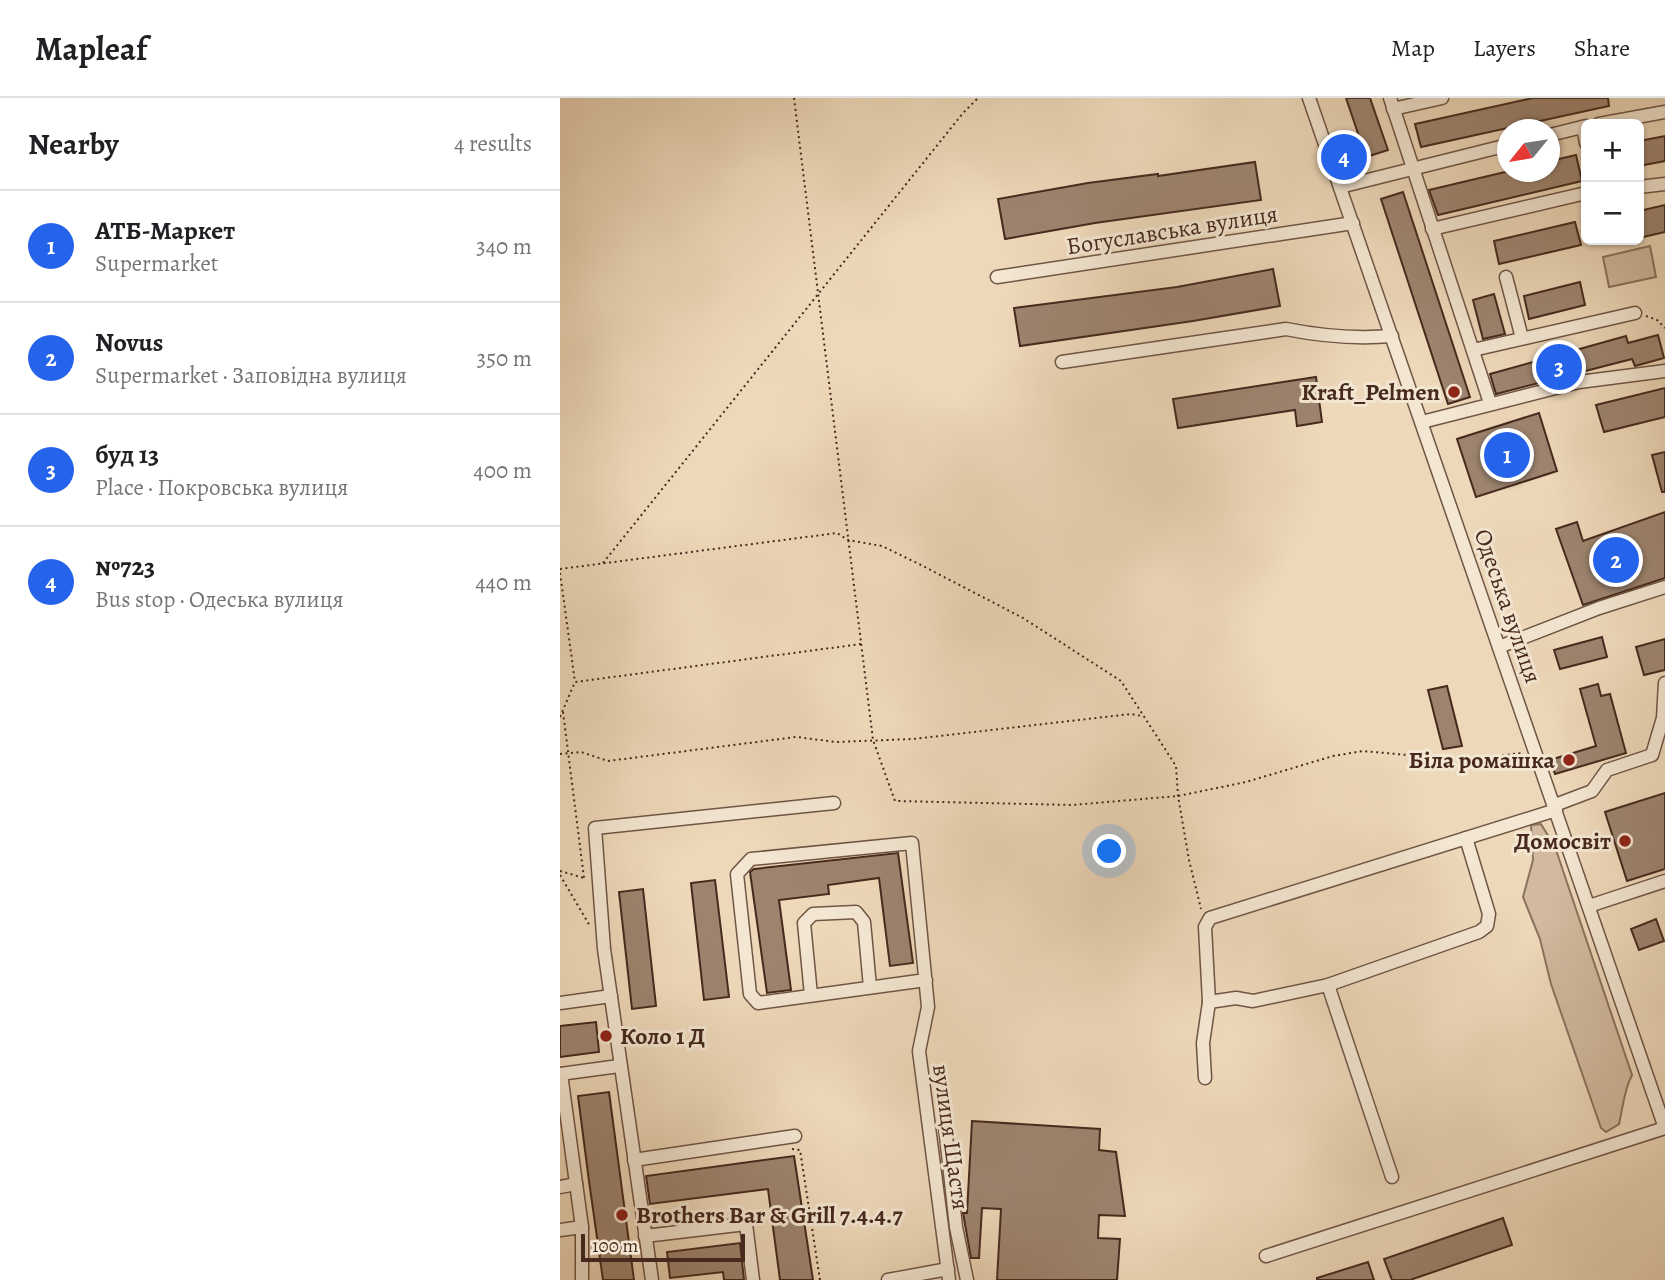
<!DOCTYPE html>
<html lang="en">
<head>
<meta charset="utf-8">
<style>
  body { margin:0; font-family:Alegreya,serif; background:#f6f6f6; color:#202124 }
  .controls { position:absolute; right:21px; top:21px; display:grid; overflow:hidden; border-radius:10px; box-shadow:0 2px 5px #0004 }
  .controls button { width:63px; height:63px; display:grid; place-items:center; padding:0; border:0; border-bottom:2px solid #e0e0e0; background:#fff; color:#202124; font:35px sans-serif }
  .compass { position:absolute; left:937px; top:21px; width:63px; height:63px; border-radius:50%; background:#fff; box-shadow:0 2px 5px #0004; rotate:240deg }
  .scale { position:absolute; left:21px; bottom:18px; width:164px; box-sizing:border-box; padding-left:7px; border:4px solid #47291e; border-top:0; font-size:19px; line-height:24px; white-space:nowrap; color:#47291e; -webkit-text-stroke:5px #f3e6d2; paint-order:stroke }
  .you { position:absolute; left:550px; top:754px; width:24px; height:24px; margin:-18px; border:5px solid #fff; border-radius:50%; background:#1a73e8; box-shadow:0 0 0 10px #1a73e833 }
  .badge { display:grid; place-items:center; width:46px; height:46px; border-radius:50%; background:#2563eb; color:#fff; font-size:23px; font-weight:700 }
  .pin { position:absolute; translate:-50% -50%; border:4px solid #fff; box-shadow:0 2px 7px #0006 }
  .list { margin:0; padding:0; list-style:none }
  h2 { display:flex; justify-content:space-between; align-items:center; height:91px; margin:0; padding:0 28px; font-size:30px }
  h2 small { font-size:23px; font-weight:400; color:#757577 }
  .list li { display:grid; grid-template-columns:46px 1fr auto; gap:21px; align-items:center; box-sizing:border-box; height:112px; padding:0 28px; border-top:2px solid #e0e0e0 }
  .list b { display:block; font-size:26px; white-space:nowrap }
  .list p { margin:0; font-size:23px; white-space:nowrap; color:#757577 }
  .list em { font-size:23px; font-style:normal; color:#757577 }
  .map { position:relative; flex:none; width:1105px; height:1182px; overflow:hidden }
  header { display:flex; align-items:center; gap:42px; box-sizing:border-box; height:98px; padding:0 35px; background:#fff; border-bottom:2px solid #e0e0e0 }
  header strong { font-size:33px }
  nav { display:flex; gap:38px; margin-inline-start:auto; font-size:24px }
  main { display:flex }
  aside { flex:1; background:#fff }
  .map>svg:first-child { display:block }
  .green { fill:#d1ba9f; stroke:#8c725e; stroke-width:2 }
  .building { fill:#9d846f; stroke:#47291e; stroke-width:2 }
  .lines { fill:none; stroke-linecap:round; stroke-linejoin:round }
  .minor-casing { stroke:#705545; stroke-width:15 }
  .path { stroke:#47291e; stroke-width:2; stroke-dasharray:2 3.5; stroke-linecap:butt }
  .minor { stroke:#f3e6d2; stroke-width:12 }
  .poi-dot { fill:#8f2418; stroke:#f3e6d2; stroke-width:2.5 }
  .labels { text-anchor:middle; stroke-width:6; stroke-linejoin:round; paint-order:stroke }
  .street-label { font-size:24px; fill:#47291e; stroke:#f3e6d2 }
  .poi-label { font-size:24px; font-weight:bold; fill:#47291e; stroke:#f3e6d2; text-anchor:end }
</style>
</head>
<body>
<header>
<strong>Mapleaf</strong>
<nav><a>Map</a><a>Layers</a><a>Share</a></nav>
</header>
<main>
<aside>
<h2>Nearby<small>4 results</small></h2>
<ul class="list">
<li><span class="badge">1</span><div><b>АТБ-Маркет</b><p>Supermarket</p></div><em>340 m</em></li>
<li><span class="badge">2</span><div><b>Novus</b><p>Supermarket · Заповідна вулиця</p></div><em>350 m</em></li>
<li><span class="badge">3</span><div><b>буд 13</b><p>Place · Покровська вулиця</p></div><em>400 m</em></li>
<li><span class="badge">4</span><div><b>№723</b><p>Bus stop · Одеська вулиця</p></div><em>440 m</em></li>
</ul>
</aside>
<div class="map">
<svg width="1105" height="1182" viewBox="0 0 1105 1182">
  <rect width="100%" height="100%" fill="#edd8b9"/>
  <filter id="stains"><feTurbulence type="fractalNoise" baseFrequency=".00286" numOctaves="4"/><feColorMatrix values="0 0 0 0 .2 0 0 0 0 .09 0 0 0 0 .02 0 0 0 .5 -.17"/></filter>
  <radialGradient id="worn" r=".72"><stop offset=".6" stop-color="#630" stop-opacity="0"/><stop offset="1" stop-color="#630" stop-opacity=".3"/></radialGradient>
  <!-- green -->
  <g class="green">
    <path d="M1090,148L1096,179L1049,189L1043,159Z"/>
    <path d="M981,726L995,749L1072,977C1064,992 1063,1009 1059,1026L1046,1034L1041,1030L991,886L980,841L963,799L973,762L971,727Z"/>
  </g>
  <!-- building -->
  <g class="building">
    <path d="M786,0H810L828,52L806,59Z"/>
    <path d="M973,0H1048L1049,8L861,49L855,26Z"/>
    <path d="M1105,38V63L1079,68V43Z"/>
    <path d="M1016,57L1022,83L878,117L869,92L945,74H990V63Z"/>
    <path d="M695,64L701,102L535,125L445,141L438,101L528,85L598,76V78Z"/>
    <path d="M843,94L910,299L888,306L821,101Z"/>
    <path d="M1105,107V134L1079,140V113Z"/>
    <path d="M1015,124L1021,147L939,166L934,143Z"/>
    <path d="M713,171L720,208L633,223L460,248L454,210L617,189Z"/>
    <path d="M1020,184L1025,207L969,221L964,198Z"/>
    <path d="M934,196L945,236L923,241L913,202Z"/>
    <path d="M1098,237L1104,260L1075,268L1072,261L936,296L930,276L1066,238L1068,245Z"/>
    <path d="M756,279L762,324L737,328L735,312L618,330L613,301Z"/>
    <path d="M1105,290V319L1044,334L1036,307Z"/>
    <path d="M979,315L997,373L916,399L897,341Z"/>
    <path d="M1105,354V394H1102L1092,357Z"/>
    <path d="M1105,414V480L1023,507L996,431L1017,424L1023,443Z"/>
    <path d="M1042,539L1047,559L1000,571L994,552Z"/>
    <path d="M1105,541V572L1084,577L1076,549Z"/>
    <path d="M1038,586L1041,598L1050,596L1066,655L995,676L990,662L1036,648L1020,591Z"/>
    <path d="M887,588L902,648L883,651L868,592Z"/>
    <path d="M1105,695V771L1067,783L1045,714Z"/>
    <path d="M338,755L353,865L330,868L319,780L268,787L269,796L219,802L231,892L207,895L190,774L194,771Z"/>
    <path d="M155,782L169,899L144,902L131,785Z"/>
    <path d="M83,791L96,908L72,911L59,794Z"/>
    <path d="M1096,821L1104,843L1079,852L1071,831Z"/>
    <path d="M36,924L39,954L0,959V928Z"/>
    <path d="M49,994L74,1182H43L29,1083L18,998Z"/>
    <path d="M412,1023L540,1031L539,1052L556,1054L565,1118L539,1117L538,1140L560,1141L557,1182H437L441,1111L422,1110L419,1160H411L403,1115H407Z"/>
    <path d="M234,1058L253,1182H220L208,1091L90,1106L86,1078Z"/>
    <path d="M943,1120L952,1147L850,1182H832L824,1161Z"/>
    <path d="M180,1145L184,1182H164L163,1174L110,1180L107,1154Z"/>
    <path d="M808,1164L814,1182H757V1180Z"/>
  </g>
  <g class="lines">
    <!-- minor casing -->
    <g class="minor-casing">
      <g id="minor">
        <path d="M749,0L1105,1030"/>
        <path d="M830,0L930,305"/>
        <path d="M833,11L882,0"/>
        <path d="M1039,26L1105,14"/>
        <path d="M1023,29L1026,45"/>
        <path d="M990,37L1026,28"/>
        <path d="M780,89L948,47"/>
        <path d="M1079,89L1105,86"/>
        <path d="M872,131L1026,95"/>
        <path d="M437,179L793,125"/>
        <path d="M946,179L962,240"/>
        <path d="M913,252L1075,215"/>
        <path d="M502,264L726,231C761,238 796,241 832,238"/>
        <path d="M862,324L1019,284L1105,273"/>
        <path d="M939,549L1039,510L1105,489"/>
        <path d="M995,707L1032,693L1047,672L1092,657L1103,620L1105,585"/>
        <path d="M1029,808L1105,783"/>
        <path d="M366,882L198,905L190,896L177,776L191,761L352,745L368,909L359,953L389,1182"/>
        <path d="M768,887L832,1079"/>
        <path d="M251,897L244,825L253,816L296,814L304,824L310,889"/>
        <path d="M649,904L676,900L693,903L768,887L919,834L927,828L929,816L906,740"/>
        <path d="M0,905L51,898"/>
        <path d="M0,976L59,968"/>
        <path d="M1,976L22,1129"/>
        <path d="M645,980L643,945L649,904L645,829L650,820L996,712"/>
        <path d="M385,1029L396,1129L407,1182"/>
        <path d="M74,1062L235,1038"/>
        <path d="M0,1089L16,1086"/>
        <path d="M0,1132L22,1129V1182"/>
        <path d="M85,1138L186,1126L193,1182"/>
        <path d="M706,1158L1105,1030"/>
        <path d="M92,1182L44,851L35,730L274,705"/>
        <path d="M328,1182L388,1171"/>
      </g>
    </g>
    <!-- path -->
    <g class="path">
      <path d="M234,0L313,642L335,703L512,707L618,698L686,684L773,658L803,653L903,662L962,655"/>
      <path d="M1086,218L1097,222L1105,230"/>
      <path d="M43,465L403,15L418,0"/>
      <path d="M0,471L277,435L288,442L322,448L361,467L463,520L561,583L616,668L618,698L629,762L641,811"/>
      <path d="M0,475L15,584"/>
      <path d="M3,614L24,780"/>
      <path d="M0,619L15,584L301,546"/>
      <path d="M0,656L21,654L48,663L236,639L276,644L353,641L571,616L582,618"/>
      <path d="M0,773L24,780"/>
      <path d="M0,777L30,828"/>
      <path d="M232,1051L240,1052L260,1182"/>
    </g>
    <!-- minor -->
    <use href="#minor" class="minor"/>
  </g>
  <!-- markers -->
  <g class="poi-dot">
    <circle cx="894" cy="294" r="7"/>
    <circle cx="1009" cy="662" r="7"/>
    <circle cx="1065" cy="743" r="7"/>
    <circle cx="46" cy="938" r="7"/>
    <circle cx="62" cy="1117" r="7"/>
  </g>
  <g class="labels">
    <!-- street labels -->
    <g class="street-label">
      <text transform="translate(612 132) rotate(-9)" y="8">Богуславська вулиця</text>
      <text transform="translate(948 508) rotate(71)" y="8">Одеська вулиця</text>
      <text transform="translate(391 1039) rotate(82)" y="8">вулиця Щастя</text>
    </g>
    <!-- poi labels -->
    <g class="poi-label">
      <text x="880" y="302">Kraft_Pelmen</text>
      <text x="995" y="670">Біла ромашка</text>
      <text x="1051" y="751">Домосвіт</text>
      <text x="60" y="946" text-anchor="start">Коло 1 Д</text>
      <text x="76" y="1125" text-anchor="start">Brothers Bar &amp; Grill 7.4.4.7</text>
    </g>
  </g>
  <rect width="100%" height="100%" filter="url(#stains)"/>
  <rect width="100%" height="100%" fill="url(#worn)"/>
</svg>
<div class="controls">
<button>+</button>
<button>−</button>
</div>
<svg class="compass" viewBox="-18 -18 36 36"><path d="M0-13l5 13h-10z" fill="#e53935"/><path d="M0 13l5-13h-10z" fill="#757577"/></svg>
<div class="scale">100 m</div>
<div class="you"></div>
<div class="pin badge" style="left:947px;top:357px">1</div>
<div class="pin badge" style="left:1056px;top:462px">2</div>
<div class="pin badge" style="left:999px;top:269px">3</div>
<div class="pin badge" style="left:784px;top:59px">4</div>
</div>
</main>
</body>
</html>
